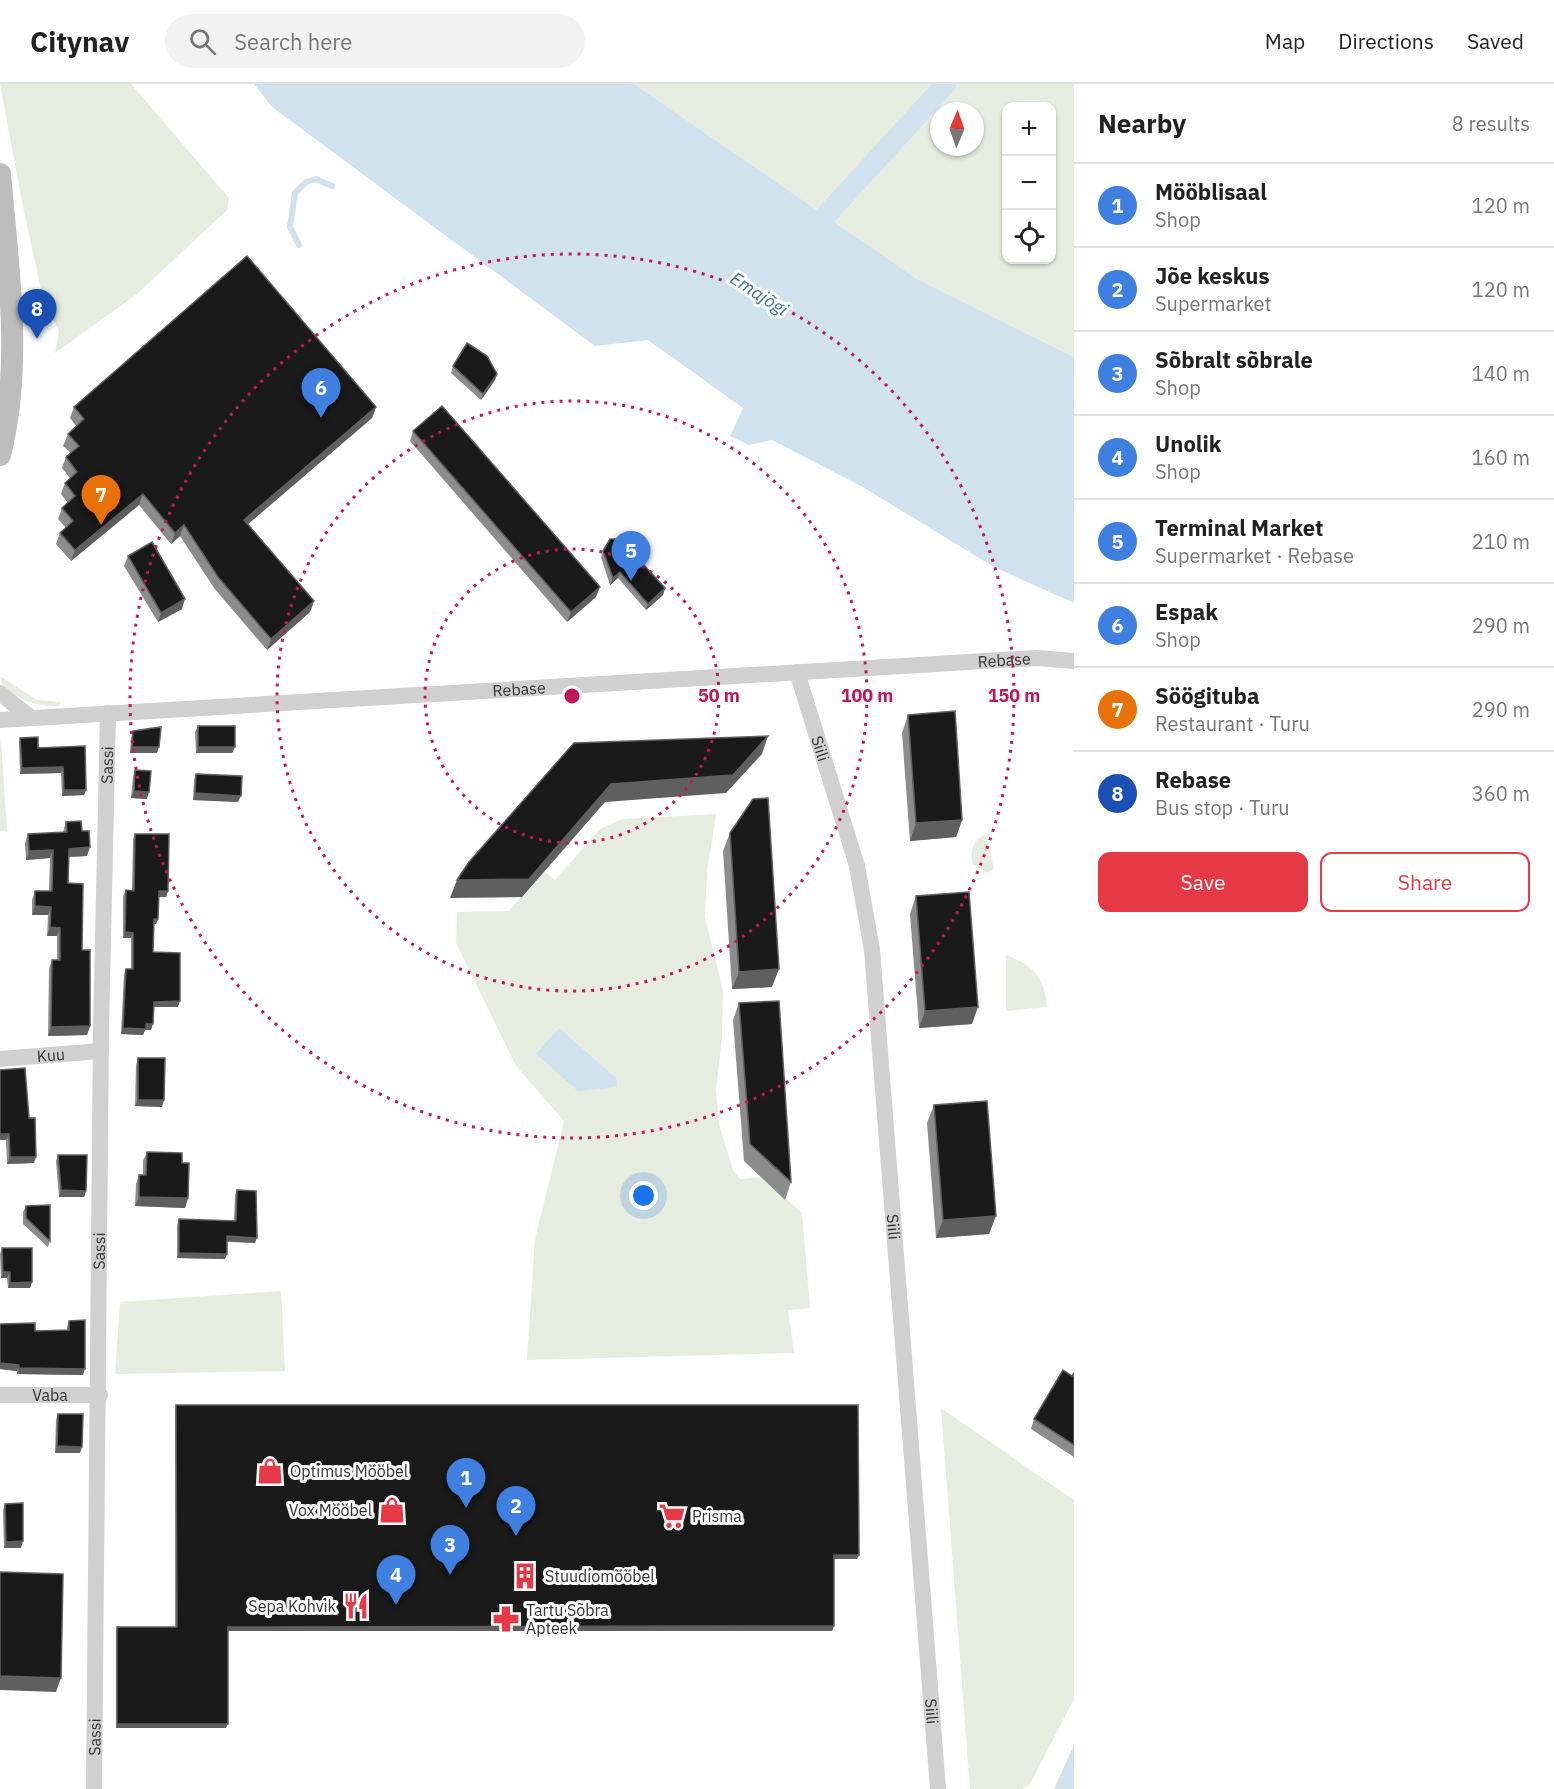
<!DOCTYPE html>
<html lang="en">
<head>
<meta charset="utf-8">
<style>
  body { margin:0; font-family:"IBM Plex Sans",sans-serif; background:#f2f2f2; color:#222 }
  .controls { position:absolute; right:18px; top:18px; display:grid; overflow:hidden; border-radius:12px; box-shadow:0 2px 4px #0004 }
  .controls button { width:54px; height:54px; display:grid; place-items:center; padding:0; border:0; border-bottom:2px solid #e0e0e0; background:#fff; color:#222; font:30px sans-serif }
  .compass { position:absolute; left:930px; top:18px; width:54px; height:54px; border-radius:50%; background:#fff; box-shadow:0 2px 4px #0004; rotate:2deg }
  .you { position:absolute; left:644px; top:1112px; width:21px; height:21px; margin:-15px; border:4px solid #fff; border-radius:50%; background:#1a73e8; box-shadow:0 0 0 9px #1a73e833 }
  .badge { display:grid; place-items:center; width:39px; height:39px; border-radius:50%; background:#e63946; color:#fff; font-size:20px; font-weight:700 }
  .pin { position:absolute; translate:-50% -50px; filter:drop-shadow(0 2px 3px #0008) }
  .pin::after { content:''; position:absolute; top:32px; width:21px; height:18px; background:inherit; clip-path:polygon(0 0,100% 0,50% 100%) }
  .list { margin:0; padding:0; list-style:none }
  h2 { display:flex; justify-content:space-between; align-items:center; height:78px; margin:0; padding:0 24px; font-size:26px }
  h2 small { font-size:20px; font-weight:400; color:#767676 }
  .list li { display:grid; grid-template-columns:39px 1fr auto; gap:18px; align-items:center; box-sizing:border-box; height:84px; padding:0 24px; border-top:2px solid #e0e0e0 }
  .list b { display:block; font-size:22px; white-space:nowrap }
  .list p { margin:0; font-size:20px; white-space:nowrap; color:#767676 }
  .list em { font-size:20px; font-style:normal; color:#767676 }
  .actions { display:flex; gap:12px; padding:18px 24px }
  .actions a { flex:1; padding:14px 0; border:2px solid #e63946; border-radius:12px; text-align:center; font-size:21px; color:#e63946 }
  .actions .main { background:#e63946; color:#fff }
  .icon { flex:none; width:33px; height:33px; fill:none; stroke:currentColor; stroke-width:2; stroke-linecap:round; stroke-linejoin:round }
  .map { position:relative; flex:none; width:1074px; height:1705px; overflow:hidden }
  header { display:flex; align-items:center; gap:36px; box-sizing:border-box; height:84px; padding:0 30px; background:#fff; border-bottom:2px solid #e0e0e0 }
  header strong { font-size:28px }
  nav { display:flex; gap:33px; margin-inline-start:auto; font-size:21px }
  .search { width:420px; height:54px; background:#f2f2f2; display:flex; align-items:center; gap:15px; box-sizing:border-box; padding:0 21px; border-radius:33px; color:#767676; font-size:22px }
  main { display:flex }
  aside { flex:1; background:#fff }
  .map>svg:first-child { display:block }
  .green { fill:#e6ecdf; fill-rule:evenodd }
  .water { fill:#cfe2ee }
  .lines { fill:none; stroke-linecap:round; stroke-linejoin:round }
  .stream { stroke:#cfe2ee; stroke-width:6 }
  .canal { stroke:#cfe2ee; stroke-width:21 }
  .minor { stroke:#d0d0d0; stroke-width:16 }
  .secondary { stroke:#bdbdbd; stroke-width:22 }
  .wall { fill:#8c8c8c }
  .shaded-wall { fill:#5f5f5f }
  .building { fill:#1a1a1a; stroke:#5f5f5f; stroke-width:1.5 }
  .ring { fill:none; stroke:#c2185b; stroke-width:3; stroke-dasharray:3 6 }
  .labels { text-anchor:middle; stroke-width:6; stroke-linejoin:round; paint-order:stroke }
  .street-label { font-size:16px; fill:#333; stroke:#fff }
  .poi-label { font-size:16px; fill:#333; stroke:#fff; text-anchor:start }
  .water-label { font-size:18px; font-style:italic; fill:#3f7597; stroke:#fff }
  .centre { fill:#c2185b; stroke:#fff; stroke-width:3 }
  .ring-label { font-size:18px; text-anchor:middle; font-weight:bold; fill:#c2185b; stroke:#fff; stroke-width:6; stroke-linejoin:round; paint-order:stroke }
</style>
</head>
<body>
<header>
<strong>Citynav</strong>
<div class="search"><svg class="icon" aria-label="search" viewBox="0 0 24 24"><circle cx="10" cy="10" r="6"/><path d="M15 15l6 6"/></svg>Search here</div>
<nav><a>Map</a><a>Directions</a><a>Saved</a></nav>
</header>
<main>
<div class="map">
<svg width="1074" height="1705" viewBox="0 0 1074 1705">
  <rect width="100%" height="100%" fill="#fff"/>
  <!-- green -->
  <g class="green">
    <path d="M0,0H131L229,114L227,126L137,210L55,269L59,247L43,214L23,123Z"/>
    <path d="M634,0H1074V273L917,195ZM1006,22H1052V176H1006ZM939,27H975V63H939Z"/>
    <path d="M0,592L37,616L61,618L59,622C35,623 21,616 3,602Z"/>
    <path d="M1,656L7,747H0V657Z"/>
    <path d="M716,730L707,788L705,833L723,906L722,953L716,1006L719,1040L733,1086L740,1095L761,1093L802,1129L810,1224L788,1226L794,1269L527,1276L535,1155L564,1037L516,982L456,859L457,828L509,827L544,787L555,796L600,745L622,735Z"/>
    <path d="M986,751L994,785L987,789L973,780C969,768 973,754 986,751Z"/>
    <path d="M1006,871C1034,882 1044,893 1047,923L1006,927Z"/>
    <path d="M281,1207L285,1287L115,1290L120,1218Z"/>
    <path d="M941,1324L1074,1416V1615L1030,1700L1022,1705H970Z"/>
  </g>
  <!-- water -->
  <g class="water">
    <path d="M254,0H634L917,195L1074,273V519L994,483L861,402L772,356L749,361L730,352L743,324L648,256L595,262L272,23Z"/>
    <path d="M559,944L616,994L617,1003L578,1007L536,970Z"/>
    <path d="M1074,1661V1705H1054Z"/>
  </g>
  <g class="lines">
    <!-- stream -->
    <path class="stream" d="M299,161L290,143L295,109L306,98L316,95L332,102"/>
    <!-- canal -->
    <path class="canal" d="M807,152L946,0"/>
    <!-- minor -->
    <g class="minor">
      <path id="s1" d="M797,588L857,782L872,866L938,1705"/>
      <path d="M0,609L31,634"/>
      <path id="s2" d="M0,636L1036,574L1074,577"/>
      <path id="s3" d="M0,975L101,967"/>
      <path id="s4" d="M0,1311H100"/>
      <path id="s5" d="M94,1705L101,946L108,629"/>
    </g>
    <!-- secondary -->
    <path class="secondary" d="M0,90C8,182 23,281 0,371"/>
  </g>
  <!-- wall -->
  <g class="wall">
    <path d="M453,282L497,290L495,296L481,316L451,289Z"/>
    <path d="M74,323H376L372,334L248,440L314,517L310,528L267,566L214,504L180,452L171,460L139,421L71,477L56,460L60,449L66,444L58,435L62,424L68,419L61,410L65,399L70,394L62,384L66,373L71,369L63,362L68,350L76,342L70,334Z"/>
    <path d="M413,347L596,513L567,538L410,357Z"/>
    <path d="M603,467L665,504L663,511L646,526L618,494L610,501L601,473Z"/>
    <path d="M128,472L182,525L158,538L124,482Z"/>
    <path d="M908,631L962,736L956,753L910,757L902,649Z"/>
    <path d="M198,642L235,663L232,669H196L195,648Z"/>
    <path d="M133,647L157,669H130L131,654Z"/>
    <path d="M20,654L38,664L85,662L86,706L84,711L62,712L61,689L20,690L19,659Z"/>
    <path d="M135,686L147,715L131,714L133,693Z"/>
    <path d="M196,690L238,718L193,716L194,696Z"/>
    <path d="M66,738L82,747L87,772L69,773L68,799L82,866L90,942L87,951L48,952L49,885L52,876H57V852H47L48,831H32V816L35,807H49L50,774L26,776L25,759L28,750L63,748Z"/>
    <path d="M730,749L772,903L732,905L723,767Z"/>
    <path d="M135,750L168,807L166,813H159L158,835L156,840H154L153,868L178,923H154L151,946H145L143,951L121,950L124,890L126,885H131V854H123V812L126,806H132L133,755Z"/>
    <path d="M916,812L972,940L919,944L910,830Z"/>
    <path d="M739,919L791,1098L785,1116L744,1077L733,936Z"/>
    <path d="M138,974L162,1023L135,1022L136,981Z"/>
    <path d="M934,1021L989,1150L936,1154L927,1039Z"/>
    <path d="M29,1034L34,1079L7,1080L6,1056H0Z"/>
    <path d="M147,1068L182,1079L188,1114L185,1124L135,1122L136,1100L139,1091H143V1077Z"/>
    <path d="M58,1071L86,1107L84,1113H59L56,1077Z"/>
    <path d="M237,1106L255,1159L227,1158L225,1175L177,1174V1141L179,1135L234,1137L235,1111Z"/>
    <path d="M26,1122L50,1157L48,1163L23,1140V1128Z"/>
    <path d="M2,1164L32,1198L30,1204H8L7,1194H1L0,1170Z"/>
    <path d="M69,1237L83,1291L17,1290V1287L0,1285V1240L35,1247L67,1246V1243Z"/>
    <path d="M1074,1289V1373L1031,1345L1034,1335Z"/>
    <path d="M176,1321L857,1475H834V1542L832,1547H228L226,1644H116V1547L117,1543H175V1325Z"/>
    <path d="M58,1330L80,1369H55L56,1336Z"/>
    <path d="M5,1420L21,1464H4L3,1426Z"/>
  </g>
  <!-- shaded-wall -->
  <g class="shaded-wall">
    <path d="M497,290L495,296L481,316L483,310Z"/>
    <path d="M376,323L372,334L240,447L244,436Z"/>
    <path d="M143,410L139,421L71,477L75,466Z"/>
    <path d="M184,441L180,452L171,460L175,449Z"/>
    <path d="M620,488L618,494L610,501L613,494Z"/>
    <path d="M600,503L596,513L567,538L571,528Z"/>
    <path d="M665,504L663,511L646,526L648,520Z"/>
    <path d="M185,515L182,525L158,538L161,529Z"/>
    <path d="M314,517L310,528L267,566L271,555Z"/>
    <path d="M768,652L762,670L726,709L605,718L522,813L450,814L457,796L611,700Z"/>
    <path d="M132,663H159L157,669H130Z"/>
    <path d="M198,663H235L232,669H196Z"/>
    <path d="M63,683L61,689L20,690L22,684Z"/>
    <path d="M64,706H86L84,711L62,712Z"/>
    <path d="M134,707L149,708L147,715L131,714Z"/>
    <path d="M195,709L241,712L238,718L193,716Z"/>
    <path d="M962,736L956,753L910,757L916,739Z"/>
    <path d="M90,763L87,772L66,773L69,765Z"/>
    <path d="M53,766L50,774L26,776L29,767Z"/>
    <path d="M159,807H168L166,813H157Z"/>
    <path d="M35,822L51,823L48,831H32Z"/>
    <path d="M154,835H158L156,840H152Z"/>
    <path d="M50,843L60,844L57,852H47Z"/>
    <path d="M125,848L133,849L131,854H123Z"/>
    <path d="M779,885L772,903L732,905L739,888Z"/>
    <path d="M180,917L178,923H152L154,918Z"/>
    <path d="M978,923L972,940L919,944L925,927Z"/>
    <path d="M146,940H153L151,946H145L143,951L121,950L123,944Z"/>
    <path d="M90,942L87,951L48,952L51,943Z"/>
    <path d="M138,1016H164L162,1023L135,1022Z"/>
    <path d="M0,1050H9L6,1056H0Z"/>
    <path d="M10,1073H36L34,1079L7,1080Z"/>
    <path d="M61,1106L86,1107L84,1113H59Z"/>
    <path d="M139,1113L188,1114L185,1124L135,1122Z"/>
    <path d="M996,1132L989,1150L936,1154L943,1136Z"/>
    <path d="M227,1152L257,1154L255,1159L225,1157Z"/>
    <path d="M179,1169L227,1170L225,1175L177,1174Z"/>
    <path d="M3,1188H10L7,1194H1Z"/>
    <path d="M32,1198L30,1204H8L10,1199Z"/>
    <path d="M0,1279L19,1281L17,1287L0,1285Z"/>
    <path d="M19,1284L85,1285L83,1291L17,1290Z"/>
    <path d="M57,1362L82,1363L80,1369H55Z"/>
    <path d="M23,1457L21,1464H4L6,1458Z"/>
    <path d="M834,1471H859L857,1475H832Z"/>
    <path d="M834,1542L832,1547H226L228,1543Z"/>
    <path d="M0,1592L61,1594L56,1608L0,1606Z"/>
    <path d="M117,1640H228L226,1644H116Z"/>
  </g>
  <!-- building -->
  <g class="building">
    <path d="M247,172L376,323L244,436L314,517L271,555L218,493L184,441L175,449L143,410L75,466L60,449L73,437L62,424L75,412L65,399L77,388L66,373L79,362L68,350L84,335L74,323Z"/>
    <path d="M467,259L487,272L497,290L483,310L453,282Z"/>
    <path d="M442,322L600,503L571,528L413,347Z"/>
    <path d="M610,455H620L665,504L648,520L620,488L613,494L603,467Z"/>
    <path d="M152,458L185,515L161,529L128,472Z"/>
    <path d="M955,627L962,736L916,739L908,631Z"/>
    <rect x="198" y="642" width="37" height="21"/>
    <path d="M161,643L159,663H132L133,647Z"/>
    <path d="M768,652L733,691L611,700L529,795L457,796L469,778L574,659Z"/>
    <path d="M38,653V664L85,662L86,706H64L63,683L22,684L20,654Z"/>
    <path d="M135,686L151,687L149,708L134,707Z"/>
    <path d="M196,690L242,692L241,712L195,709Z"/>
    <path d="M768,714L779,885L739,888L730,749L753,715Z"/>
    <path d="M81,737L82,747H89L90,763L69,765L68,799L83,800L82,866H90V942L51,943L52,876H60V844L50,843L51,823L35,822V807H52L53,766L29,767L28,750L67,748L66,738Z"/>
    <path d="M135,750H169L168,807H159L158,835H154L153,868L180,869V917L154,918L153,940H146V945L123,944L126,885H133V849L125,848L126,806L134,807Z"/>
    <path d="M969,808L978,923L925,927L916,812Z"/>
    <path d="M779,917L791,1098L750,1060L739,919Z"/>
    <path d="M138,974H165L164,1016H138Z"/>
    <path d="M25,984L29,1034H35L36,1073H10L9,1050H0V986Z"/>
    <path d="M987,1017L996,1132L943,1136L934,1021Z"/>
    <path d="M147,1068L182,1069V1079H189L188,1114L139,1113V1091H146Z"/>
    <path d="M58,1071H87L86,1107L61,1106Z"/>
    <path d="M237,1106L256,1107L257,1154L227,1152V1170L179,1169V1135L236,1137Z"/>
    <path d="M50,1121V1157L26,1134V1122Z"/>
    <path d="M2,1164H32V1198L10,1199V1188H3Z"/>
    <path d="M85,1236V1285L19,1284V1281L0,1279V1240L35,1239V1247L69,1246V1237Z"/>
    <path d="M1063,1286L1072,1292L1074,1289V1361L1034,1335Z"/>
    <path d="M176,1321H858L859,1471H834V1542L228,1543V1640H117V1543H177Z"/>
    <path d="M58,1330H83L82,1363L57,1362Z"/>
    <path d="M23,1419V1457L6,1458L5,1420Z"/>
    <path d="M0,1488L63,1490L61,1594L0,1592Z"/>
  </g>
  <!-- distance rings -->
  <g class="ring">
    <circle cx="572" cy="612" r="147"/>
    <circle cx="572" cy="612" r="295"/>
    <circle cx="572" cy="612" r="442"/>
  </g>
  <!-- icons -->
  <defs>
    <g id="shop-bare" transform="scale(2.07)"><path d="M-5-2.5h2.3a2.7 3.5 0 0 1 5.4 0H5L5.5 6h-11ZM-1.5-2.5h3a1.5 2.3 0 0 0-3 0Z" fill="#e63946" stroke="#fff" stroke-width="2.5" paint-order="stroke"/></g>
    <g id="supermarket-bare" transform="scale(2.07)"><path d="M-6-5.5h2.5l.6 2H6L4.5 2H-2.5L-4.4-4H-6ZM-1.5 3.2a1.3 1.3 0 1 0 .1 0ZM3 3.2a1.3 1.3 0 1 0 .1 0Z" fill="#e63946" stroke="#fff" stroke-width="2.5" paint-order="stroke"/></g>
    <g id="building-bare" transform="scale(2.07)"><path d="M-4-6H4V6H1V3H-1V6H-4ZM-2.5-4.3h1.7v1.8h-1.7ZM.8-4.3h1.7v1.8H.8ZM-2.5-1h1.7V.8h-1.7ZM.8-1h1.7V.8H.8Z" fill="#e63946" stroke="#fff" stroke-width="2.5" paint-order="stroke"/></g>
    <g id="restaurant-bare" transform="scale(2.07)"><path d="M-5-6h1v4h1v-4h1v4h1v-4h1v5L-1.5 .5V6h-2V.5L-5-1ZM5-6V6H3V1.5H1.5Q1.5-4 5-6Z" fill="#e63946" stroke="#fff" stroke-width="2.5" paint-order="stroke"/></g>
    <g id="pharmacy-bare" transform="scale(2.07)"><path d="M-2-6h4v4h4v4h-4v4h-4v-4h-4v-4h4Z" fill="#e63946" stroke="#fff" stroke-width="2.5" paint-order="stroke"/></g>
  </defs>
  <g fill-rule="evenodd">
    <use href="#shop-bare" x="270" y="1387"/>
    <use href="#shop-bare" x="392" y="1426"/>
    <use href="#supermarket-bare" x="672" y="1432"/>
    <use href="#building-bare" x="525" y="1492"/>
    <use href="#restaurant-bare" x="356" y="1522"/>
    <use href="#pharmacy-bare" x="506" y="1535"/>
  </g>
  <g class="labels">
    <!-- street labels -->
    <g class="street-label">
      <text dy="6" stroke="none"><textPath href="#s2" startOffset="1006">Rebase</textPath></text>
      <text dy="6" stroke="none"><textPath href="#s2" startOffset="520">Rebase</textPath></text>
      <text dy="6" stroke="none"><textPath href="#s1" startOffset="80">Siili</textPath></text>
      <text dy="6" stroke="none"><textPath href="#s5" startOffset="1024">Sassi</textPath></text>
      <text dy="6" stroke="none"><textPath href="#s3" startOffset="51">Kuu</textPath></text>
      <text dy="6" stroke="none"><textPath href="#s1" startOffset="566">Siili</textPath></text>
      <text dy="6" stroke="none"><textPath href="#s5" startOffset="538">Sassi</textPath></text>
      <text dy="6" stroke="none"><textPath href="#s4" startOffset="50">Vaba</textPath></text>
      <text dy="6" stroke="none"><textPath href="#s1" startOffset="1052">Siili</textPath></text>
      <text dy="6" stroke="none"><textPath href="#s5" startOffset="52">Sassi</textPath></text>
    </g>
    <!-- poi labels -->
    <g class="poi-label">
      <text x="290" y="1393">Optimus Mööbel</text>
      <text x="372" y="1432" text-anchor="end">Vox Mööbel</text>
      <text x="692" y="1438">Prisma</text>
      <text x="545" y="1498">Stuudiomööbel</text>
      <text x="336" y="1528" text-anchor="end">Sepa Kohvik</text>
      <text x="526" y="1532">Tartu Sõbra<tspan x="526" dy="18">Apteek</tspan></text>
    </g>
    <!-- water labels -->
    <g class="water-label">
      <text transform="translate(759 210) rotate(33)" y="6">Emajõgi</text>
    </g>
  </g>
  <circle cx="572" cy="612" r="9" class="centre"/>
  <g class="ring-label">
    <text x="719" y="618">50 m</text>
    <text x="867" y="618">100 m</text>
    <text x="1014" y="618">150 m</text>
  </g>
</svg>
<div class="controls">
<button>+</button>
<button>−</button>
<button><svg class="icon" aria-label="locate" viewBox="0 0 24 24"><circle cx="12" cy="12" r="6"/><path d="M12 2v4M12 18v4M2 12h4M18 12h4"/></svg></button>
</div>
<svg class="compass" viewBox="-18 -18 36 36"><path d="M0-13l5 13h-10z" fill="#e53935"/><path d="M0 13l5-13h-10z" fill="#767676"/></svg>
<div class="you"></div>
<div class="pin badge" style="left:466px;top:1424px;background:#3f7fe0">1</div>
<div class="pin badge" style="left:516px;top:1452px;background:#3f7fe0">2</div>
<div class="pin badge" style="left:450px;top:1491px;background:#3f7fe0">3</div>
<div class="pin badge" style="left:396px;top:1521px;background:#3f7fe0">4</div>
<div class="pin badge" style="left:631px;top:497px;background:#3f7fe0">5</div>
<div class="pin badge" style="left:321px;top:334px;background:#3f7fe0">6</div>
<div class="pin badge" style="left:101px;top:441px;background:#e8710a">7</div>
<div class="pin badge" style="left:37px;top:255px;background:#1a4fb4">8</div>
</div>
<aside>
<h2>Nearby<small>8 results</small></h2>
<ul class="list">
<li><span class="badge" style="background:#3f7fe0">1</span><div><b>Mööblisaal</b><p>Shop</p></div><em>120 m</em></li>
<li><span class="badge" style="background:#3f7fe0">2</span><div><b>Jõe keskus</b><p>Supermarket</p></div><em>120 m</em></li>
<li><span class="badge" style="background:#3f7fe0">3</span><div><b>Sõbralt sõbrale</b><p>Shop</p></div><em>140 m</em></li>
<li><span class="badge" style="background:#3f7fe0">4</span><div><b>Unolik</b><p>Shop</p></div><em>160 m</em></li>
<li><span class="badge" style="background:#3f7fe0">5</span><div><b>Terminal Market</b><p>Supermarket · Rebase</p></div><em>210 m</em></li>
<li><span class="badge" style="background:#3f7fe0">6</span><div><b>Espak</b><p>Shop</p></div><em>290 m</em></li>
<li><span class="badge" style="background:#e8710a">7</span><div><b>Söögituba</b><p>Restaurant · Turu</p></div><em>290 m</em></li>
<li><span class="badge" style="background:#1a4fb4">8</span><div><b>Rebase</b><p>Bus stop · Turu</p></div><em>360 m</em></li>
</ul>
<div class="actions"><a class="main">Save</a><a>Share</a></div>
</aside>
</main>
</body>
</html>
